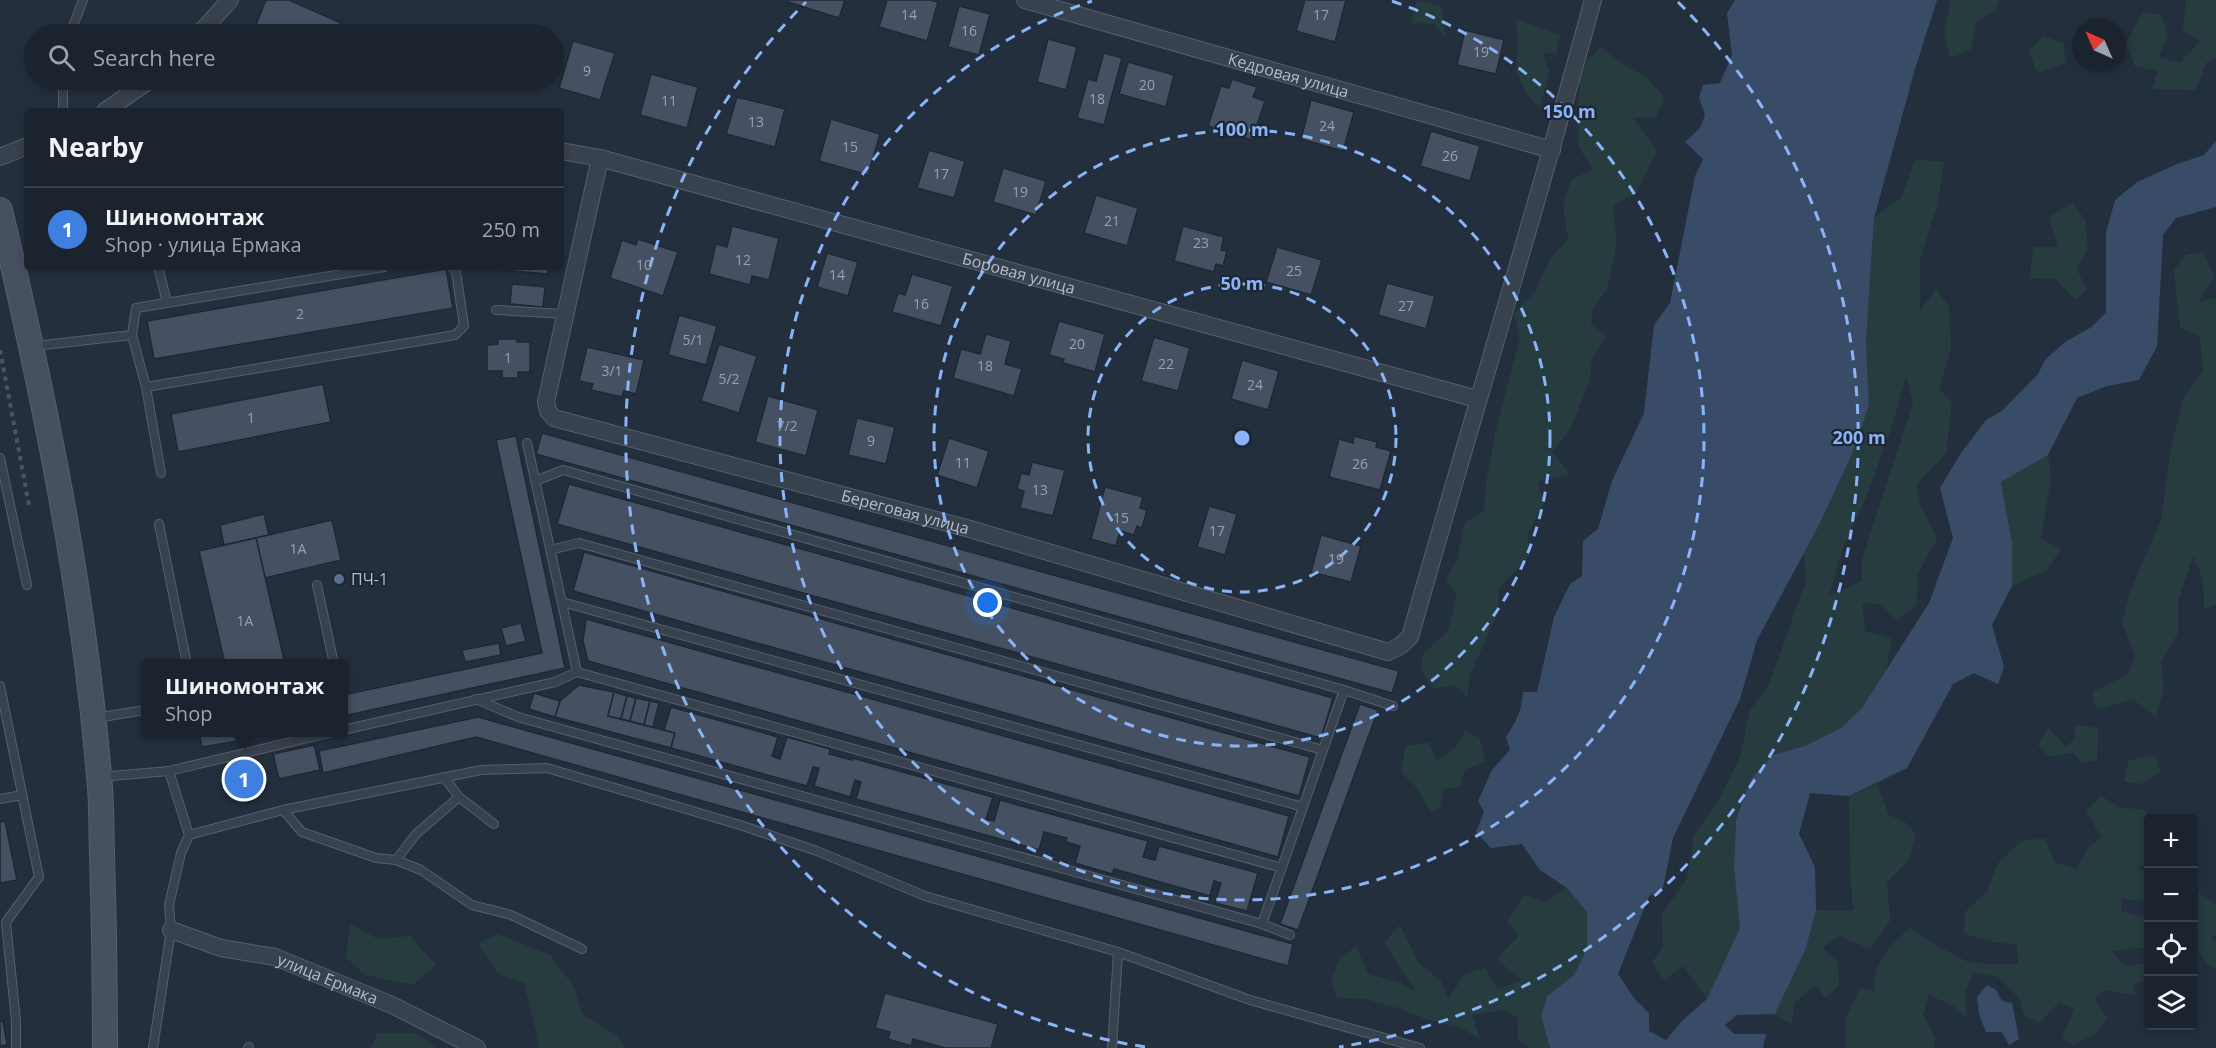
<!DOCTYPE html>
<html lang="en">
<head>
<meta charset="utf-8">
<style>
  body { margin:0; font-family:"Open Sans",sans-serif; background:#282f3a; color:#f1f3f6 }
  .controls { position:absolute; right:18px; bottom:18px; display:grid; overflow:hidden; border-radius:6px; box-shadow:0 3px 9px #0003 }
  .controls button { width:54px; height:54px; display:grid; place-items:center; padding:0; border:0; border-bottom:2px solid #39404a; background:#1b232e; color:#f1f3f6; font:30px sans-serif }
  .compass { position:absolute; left:2072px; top:18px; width:54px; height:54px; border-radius:50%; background:#1b232e; box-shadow:0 3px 9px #0003; rotate:315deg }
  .you { position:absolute; left:988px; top:603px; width:21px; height:21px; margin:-15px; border:4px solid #fff; border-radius:50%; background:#1a73e8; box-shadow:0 0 0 9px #1a73e833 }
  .badge { display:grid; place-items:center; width:39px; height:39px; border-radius:50%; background:#8ab4f8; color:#fff; font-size:20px; font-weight:700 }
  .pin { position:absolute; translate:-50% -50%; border:3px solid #fff; box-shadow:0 2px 6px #0006 }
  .popup { position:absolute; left:141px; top:659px; width:207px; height:78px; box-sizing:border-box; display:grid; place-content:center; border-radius:6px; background:#1b232e; filter:drop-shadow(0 2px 4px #0005); font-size:20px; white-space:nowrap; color:#a0a4aa }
  .popup b { font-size:22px; color:#f1f3f6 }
  .popup::after { content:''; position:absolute; left:50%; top:100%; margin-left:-12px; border:12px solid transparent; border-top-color:#1b232e }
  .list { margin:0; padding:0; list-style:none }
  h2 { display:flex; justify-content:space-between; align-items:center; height:78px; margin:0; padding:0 24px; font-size:26px }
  h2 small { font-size:20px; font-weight:400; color:#a0a4aa }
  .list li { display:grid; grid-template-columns:39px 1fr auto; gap:18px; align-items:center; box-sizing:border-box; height:84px; padding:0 24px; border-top:2px solid #39404a }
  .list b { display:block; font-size:22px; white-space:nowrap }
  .list p { margin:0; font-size:20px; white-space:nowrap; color:#a0a4aa }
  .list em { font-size:20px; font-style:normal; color:#a0a4aa }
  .icon { flex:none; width:33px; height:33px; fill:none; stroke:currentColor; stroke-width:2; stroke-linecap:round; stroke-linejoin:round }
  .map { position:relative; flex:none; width:2216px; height:1048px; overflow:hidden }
  .search { position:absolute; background:#1b232e; box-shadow:0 3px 9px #0003; left:24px; top:24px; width:540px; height:66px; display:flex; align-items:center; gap:15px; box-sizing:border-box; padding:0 21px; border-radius:33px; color:#a0a4aa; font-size:22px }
  .panel { position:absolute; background:#1b232e; box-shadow:0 3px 9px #0003; left:24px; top:108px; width:540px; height:162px; border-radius:6px }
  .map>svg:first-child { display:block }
  .green { fill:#263c3f; fill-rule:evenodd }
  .water { fill:#394c67 }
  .building { fill:#455162; stroke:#1f2835; stroke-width:1.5 }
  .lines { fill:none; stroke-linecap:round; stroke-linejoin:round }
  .lane-casing { stroke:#565f6c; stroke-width:10 }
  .street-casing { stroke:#565f6c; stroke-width:18 }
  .secondary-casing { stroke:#565f6c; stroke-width:26 }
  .path { stroke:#44595c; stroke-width:4; stroke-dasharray:4.5 4.5; stroke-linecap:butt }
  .lane { stroke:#38414e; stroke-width:8 }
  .street { stroke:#38414e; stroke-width:16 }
  .secondary { stroke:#465061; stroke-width:24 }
  .ring { fill:none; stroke:#8ab4f8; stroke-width:3; stroke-dasharray:10 8 }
  .service-dot { fill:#5c6f8a; stroke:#1d2633; stroke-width:2 }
  .labels { text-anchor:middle; stroke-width:4.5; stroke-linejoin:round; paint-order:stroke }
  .number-label { font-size:14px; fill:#98a1af }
  .street-label { font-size:16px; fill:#b4bcc9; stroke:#1d2633 }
  .poi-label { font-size:16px; fill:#b4bcc9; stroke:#1d2633; text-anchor:start }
  .centre { fill:#8ab4f8; stroke:#1d2633; stroke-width:3 }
  .ring-label { font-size:18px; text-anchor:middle; font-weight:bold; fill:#8ab4f8; stroke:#1d2633; stroke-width:4.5; stroke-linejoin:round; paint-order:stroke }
</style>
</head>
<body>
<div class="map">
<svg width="2216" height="1048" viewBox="0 0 2216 1048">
  <rect width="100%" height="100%" fill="#242f3e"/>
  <!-- green -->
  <g class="green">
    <path d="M1417,0L1441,6L1446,38L1434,24L1411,23Z"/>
    <path d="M1951,0H1999L1995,11L1977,21L1971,50L1950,58L1944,33Z"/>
    <path d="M2186,0H2216V57L2206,63L2196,90L2152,89L2158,71L2135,66L2126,44L2143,12L2161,15L2168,38L2158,57L2180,63L2200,41L2183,30Z"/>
    <path d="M1516,19L1560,35L1556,54L1543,52L1549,71L1540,109L1527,94L1516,71L1518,49Z"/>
    <path d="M2044,36L2063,43L2066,63L2037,73L2029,50Z"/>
    <path d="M1600,47L1623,64L1646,77L1665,98L1656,117L1633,118L1657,151L1637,192L1613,206L1617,242L1607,290L1593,307L1591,324L1607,337L1592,358L1590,380L1570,430L1552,452L1570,474L1538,482L1544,503L1527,536L1530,555L1499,588L1498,612L1470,675L1467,697L1454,685L1434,689L1421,671L1423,654L1448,631L1457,595L1446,580L1457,559L1465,522L1483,512L1487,478L1495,433L1520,338L1514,313L1535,292L1550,258L1568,239L1563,205L1571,180L1593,169L1579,148L1578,105L1581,67Z"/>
    <path d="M1915,159L1944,162L1938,203L1920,259V311L1936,289L1949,307L1951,348L1939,389L1952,402L1946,453L1916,485L1921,507L1937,539L1918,573L1916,605L1897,620L1879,604L1862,603L1865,631L1892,639L1885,674L1862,708L1841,728L1805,746L1773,755L1751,779L1736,820L1734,868L1740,928L1707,999L1683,966L1664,980L1652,962L1663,947L1662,914L1687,878L1694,835L1719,800L1740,757L1750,710L1768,687L1806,581L1804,553L1818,527L1869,405L1866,342L1874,218L1902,197ZM1906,376L1913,403L1862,559V581L1829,596L1843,548L1866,497L1891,429Z"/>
    <path d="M2072,203L2085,219L2088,249L2076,268L2087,289L2075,300L2056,279L2030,278L2033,247H2058L2049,217Z"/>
    <path d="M2203,252L2214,277L2198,303L2216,298V604L2204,609L2203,579L2193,556L2178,601V633L2161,661L2164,689L2156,716L2132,699L2097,710L2092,692L2129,674L2135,656L2122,622L2130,592L2161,520L2171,448L2184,396L2203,372L2200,336L2180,328L2174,270L2186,255Z"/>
    <path d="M2048,455L2051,478L2041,539L2061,549L2047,570L2012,586V543L2001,482Z"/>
    <path d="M2075,725L2098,728L2097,760L2083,763L2072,753L2050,757L2038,745L2048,727L2066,747L2075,738Z"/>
    <path d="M1465,731L1480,738L1485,761L1465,770L1461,786L1443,789L1441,806L1431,812L1417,788L1401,772L1406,746L1429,742L1436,761L1455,747Z"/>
    <path d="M2156,755L2160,772L2141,784L2124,782L2129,760Z"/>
    <path d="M1877,784L1889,815L1904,821L1916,834L1909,860L1887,882L1890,921L1870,949L1840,936L1822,947L1838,962L1839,986L1825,998L1817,985L1795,1002L1791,1024L1775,1014L1806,948L1816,910L1853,911L1850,870L1849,796Z"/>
    <path d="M2101,796L2121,808L2143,809L2149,818L2148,865L2137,866L2148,875V902L2122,898L2121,911L2148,919V947L2111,951L2126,967L2148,962V980L2133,985L2137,996L2104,990L2094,1000L2107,1017L2097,1033L2073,1045L2062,1038L2074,1009L2059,1002L2040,1023L2024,1015L2019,998L1998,977L1973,973L1965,992L1967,1019L1953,1006L1929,995L1923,1016L1935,1037L1934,1048H1846L1845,1020L1860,988L1874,991C1875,960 1886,948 1910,928L1939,947L1970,963L2018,964L2017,945L1993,942L1964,934L1965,912L1987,892L1998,863L2022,841L2045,838L2054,862L2077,869L2086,850L2101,837L2086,811Z"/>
    <path d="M1567,888L1588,912L1587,949L1574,975L1547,996L1541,1016L1550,1048H1529L1518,1040V1017L1501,1010L1472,1015L1480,1039L1461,1028L1426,1019L1401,1009L1364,999L1337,998L1331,981L1339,960L1356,946L1368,974L1400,983L1416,992L1384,943L1400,925L1418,962L1441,981L1448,1000L1464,975L1485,968L1498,989L1522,980L1496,959L1519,936L1507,921L1524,895L1545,902Z"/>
    <path d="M2194,890L2216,904V934L2211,938L2216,944V968L2209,966L2198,949L2194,923Z"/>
    <path d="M350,924L378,939L410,936L436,965L413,985L365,975L346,957Z"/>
    <path d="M498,934L550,955L574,987L583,1015L618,1036L625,1048H540L524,983L499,974L478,944Z"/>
    <path d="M377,1033H415L437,1048H371Z"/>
  </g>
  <!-- water -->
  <g class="water">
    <path d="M1735,0H1937L1915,69L1874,218L1866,342L1869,405L1852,454L1818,527L1757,640L1740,699L1673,838L1663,888L1649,896L1618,974L1634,998L1649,1013V1031L1666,1040L1683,1020L1707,999L1740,928L1734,868L1736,820L1751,779L1773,755L1805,746L1841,728L1862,708L1929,603L1953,538L1940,488L1961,453L1986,420L2002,411L2038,374L2045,360L2065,342L2090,328L2106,313V233L2115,200L2137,182L2177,164L2204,155L2216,141V207L2176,218L2163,235L2157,346L2139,380L2107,386L2077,398L2048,455L2001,482L2012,543V586L1992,625L2004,667L1998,684L1974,673L1953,684L1907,768L1849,796L1810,793L1799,834L1815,867L1816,910L1806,948L1775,1014L1737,1015L1725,1025L1734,1034H1766L1763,1048H1550L1541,1016L1547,996L1574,975L1587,949V912L1567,888L1540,870L1522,844L1491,848L1476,832L1484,812L1478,801L1492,770L1510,750L1506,737C1516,722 1522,710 1523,692H1537L1554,617L1570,584L1582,576L1583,541L1598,529L1612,481L1644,413L1654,325L1670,303L1695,176L1703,159L1685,142L1700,128L1705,115L1699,98L1703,85L1720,83L1732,55L1727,13Z"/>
    <path d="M1987,985L1996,990L2002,1001L2012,1003L2019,1039L2009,1045L2002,1032H1986L1979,1014L1977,997Z"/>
  </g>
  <!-- building -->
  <g class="building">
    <path d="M266,0H289L341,23L336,34H259L253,32Z"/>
    <path d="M789,0H845L839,18L788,2Z"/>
    <path d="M887,0H930L938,2L927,41L879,27Z"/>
    <path d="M1305,0H1346L1335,42L1296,31Z"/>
    <path d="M959,6L990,14L979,55L948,47Z"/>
    <path d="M1465,30L1504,40L1496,74L1457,65Z"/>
    <path d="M1048,39L1077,47L1066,90L1037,82Z"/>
    <path d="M573,41L615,53L600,100L559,88Z"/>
    <path d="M1104,53L1122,58L1104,125L1077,118L1088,79L1096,81Z"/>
    <path d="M1128,62L1174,75L1166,107L1119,94Z"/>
    <path d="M651,74L698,87L687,128L640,115Z"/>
    <path d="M1232,79L1257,87L1253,97L1265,101L1252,140L1208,126L1221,86L1229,88Z"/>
    <path d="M375,80H425V82Z"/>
    <path d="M481,80H516L515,89L481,85Z"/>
    <path d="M737,97L785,109L775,147L726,134Z"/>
    <path d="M1311,100L1354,112L1343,151L1301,139Z"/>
    <path d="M831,119L880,134L868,175L819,161Z"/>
    <path d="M1431,131L1480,146L1470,181L1420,166Z"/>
    <path d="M929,150L965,161L954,198L917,188Z"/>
    <path d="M1003,168L1046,181L1036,215L993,202Z"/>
    <path d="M1096,195L1138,208L1127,246L1084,233Z"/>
    <path d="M732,226L779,238L769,280L752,276L750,285L709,274L716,244L727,247Z"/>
    <path d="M1183,226L1224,237L1221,250L1227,251L1223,266L1216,264L1214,272L1174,261Z"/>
    <path d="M638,239L678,252L663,296L610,278L622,240L636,245Z"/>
    <path d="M1277,247L1322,260L1311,295L1266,282Z"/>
    <path d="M827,253L858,262L848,296L817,287Z"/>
    <path d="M175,267H199L198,270Z"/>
    <path d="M489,267H548V274L489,269Z"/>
    <path d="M446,269L453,308L154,359L147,321Z"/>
    <path d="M912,274L953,286L941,326L892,312L898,293L905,295Z"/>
    <path d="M1387,283L1435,296L1426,329L1378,315Z"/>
    <path d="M512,284L545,287L543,307L510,304Z"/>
    <path d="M679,315L717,326L706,365L668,355Z"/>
    <path d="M1059,321L1105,334L1095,372L1063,363L1064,359L1049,355Z"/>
    <path d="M986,334L1011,341L1005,364L1022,369L1014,396L953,378L961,349L980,354Z"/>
    <path d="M1154,337L1190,348L1178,391L1141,381Z"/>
    <path d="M498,339H517V342H530V372H518V378H502V371H487V345L498,344Z"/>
    <path d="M719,344L757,356L739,413L701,401Z"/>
    <path d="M587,347L644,360L636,394L624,391L622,397L591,390L593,384L579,381Z"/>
    <path d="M1242,360L1279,371L1268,410L1231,399Z"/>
    <path d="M323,384L331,422L178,452L171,414Z"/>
    <path d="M768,396L818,410L806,456L755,442Z"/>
    <path d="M857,418L895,427L886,464L848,455Z"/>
    <path d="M542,433L1399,671L1392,693L536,454Z"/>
    <path d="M516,436L565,668L343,716V695L542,653L496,440Z"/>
    <path d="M1354,436L1377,442L1376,447L1391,451L1380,490L1329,477L1339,439L1353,443Z"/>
    <path d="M949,438L989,451L977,488L937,475Z"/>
    <path d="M1032,462L1065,470L1053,516L1020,508L1024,491L1017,489L1021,473L1029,475Z"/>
    <path d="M569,484L1333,698L1321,738L557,524Z"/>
    <path d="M1105,487L1143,497L1140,508L1147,510L1142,528L1137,526L1134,535L1120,531L1116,546L1091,539Z"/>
    <path d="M1209,506L1237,514L1225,555L1197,547Z"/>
    <path d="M264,514L269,535L224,545L220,525Z"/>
    <path d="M332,520L341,560L265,578L256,538Z"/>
    <path d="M1321,535L1361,546L1351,582L1311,572Z"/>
    <path d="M256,538L285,664H225L199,551Z"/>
    <path d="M584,552L1310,757L1299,796L573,591Z"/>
    <path d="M586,619L1289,816L1278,857L588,661L583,641Z"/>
    <path d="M521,623L526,641L506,646L501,628Z"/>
    <path d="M499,643L501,655L465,662L462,650Z"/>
    <path d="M579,685L614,692L608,716L675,733L671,748L555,717L560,701Z"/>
    <path d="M614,692L627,696L621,719L608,716Z"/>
    <path d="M534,693L560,701L555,717L529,709Z"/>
    <path d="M627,696L636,698L630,721L621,719Z"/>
    <path d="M636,698L650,701L644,725L630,721Z"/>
    <path d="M650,701L659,703L653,727L644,725Z"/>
    <path d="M1360,704L1378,710L1298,930L1280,924Z"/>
    <path d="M671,707L778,737L772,756L780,759L787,737L830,749L829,754L852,760V758L993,797L986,819L994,821L1000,800L1148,841L1143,857L1155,860L1159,846L1258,873L1247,911L1215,903L1221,883L1214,881L1210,896L1114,869L1112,874L1075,863L1080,846L1066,842L1067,838L1044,832L1039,850L856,799L861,782L855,780L850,797L814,786L819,768L813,767L807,786L671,748L675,733L664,730Z"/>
    <path d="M478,717L1293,944L1288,966L476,737L323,773L319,751Z"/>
    <path d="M199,732H237L238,741L202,747Z"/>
    <path d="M314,745L320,770L279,779L273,754Z"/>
    <path d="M261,764L265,787L227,795L223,772Z"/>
    <path d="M5,821L17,880L0,883V822Z"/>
    <path d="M885,993L998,1024L991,1048H945L913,1039L911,1046L888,1039L890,1032L875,1028Z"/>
    <path d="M0,1021H3L7,1045L0,1046Z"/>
  </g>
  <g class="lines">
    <!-- lane casing -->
    <g class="lane-casing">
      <g id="lane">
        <path d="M70,34L83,0"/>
        <path d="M63,80V111"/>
        <path d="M158,267L167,302"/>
        <path d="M496,310L565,314"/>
        <path d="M132,335L136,308L384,267"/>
        <path d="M34,346L132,335L146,387L161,473"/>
        <path d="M146,387L455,335L464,326L456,271L452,267"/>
        <path d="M0,458L27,585"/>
        <path d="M535,481L563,470L1344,690L1393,706"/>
        <path d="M159,524L187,664"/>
        <path d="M550,550L579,543L1323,750"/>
        <path d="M317,585L334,664"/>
        <path d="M562,602L1303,807"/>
        <path d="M577,672L1282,868"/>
        <path d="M0,686L39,877L6,922L16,1021V1048"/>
        <path d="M476,699L518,717L1262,924L1290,935"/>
        <path d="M96,718L145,710"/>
        <path d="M343,730L555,682L577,672L527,443"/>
        <path d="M100,777L169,771L333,732"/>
        <path d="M444,777L459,797L494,824"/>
        <path d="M0,799L22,795"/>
        <path d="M283,810L302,832L376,858L396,860L421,870L472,905L511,915L582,949"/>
        <path d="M189,835L283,810L481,770L547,768L740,825L817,851L925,896L1118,952L1250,1000L1420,1048"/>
        <path d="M396,860L416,834L459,797"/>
        <path d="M1262,924L1344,690"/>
        <path d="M153,1048L171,930L169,905L181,853L189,835L169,771"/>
        <path d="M248,1048L249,1047"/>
        <path d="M1112,1048L1118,952"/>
      </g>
    </g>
    <!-- street casing -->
    <g class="street-casing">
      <g id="street">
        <path id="s1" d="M1025,0L1552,150"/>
        <path d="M199,34L230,0"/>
        <path d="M105,111L150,80"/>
        <path id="s2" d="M561,151L600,158L1477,399"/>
        <path d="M0,157L27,146"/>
        <path id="s3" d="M600,158L546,402L548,411L554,418L970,529L1388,652L1400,646L1410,637C1470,425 1535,213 1593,0"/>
        <path id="s4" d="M171,930L221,948L275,957L392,1005L477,1048"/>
      </g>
    </g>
    <!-- secondary casing -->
    <g class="secondary-casing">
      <path id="secondary" d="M0,210C44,396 83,585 99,776C102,802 101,828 102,853C104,918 105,983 105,1048"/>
    </g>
    <!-- path -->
    <path class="path" d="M0,350L29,505"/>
    <!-- lane -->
    <use href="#lane" class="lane"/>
    <!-- street -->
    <use href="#street" class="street"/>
    <!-- secondary -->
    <use href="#secondary" class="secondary"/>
  </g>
  <!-- distance rings -->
  <g class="ring">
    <circle cx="1242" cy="438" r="154"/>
    <circle cx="1242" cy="438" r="308"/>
    <path d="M1392 1A462 462 0 1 1 1092 1"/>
    <path d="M1145 1047A617 617 0 0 1 806 2M1678 2A617 617 0 0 1 1339 1047"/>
  </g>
  <!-- markers -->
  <circle class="service-dot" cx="339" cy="579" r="6"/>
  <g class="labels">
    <!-- number labels -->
    <g class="number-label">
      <text x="909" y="20">14</text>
      <text x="1321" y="20">17</text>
      <text x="969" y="36">16</text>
      <text x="1481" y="57">19</text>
      <text x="587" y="76">9</text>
      <text x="1147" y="90">20</text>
      <text x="1097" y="104">18</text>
      <text x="669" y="106">11</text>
      <text x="756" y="127">13</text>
      <text x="1327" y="131">24</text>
      <text x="850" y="152">15</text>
      <text x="1450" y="161">26</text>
      <text x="941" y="179">17</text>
      <text x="1020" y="197">19</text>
      <text x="1112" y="226">21</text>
      <text x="1201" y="248">23</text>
      <text x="743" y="265">12</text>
      <text x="644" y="270">10</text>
      <text x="1294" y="276">25</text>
      <text x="837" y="280">14</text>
      <text x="921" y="309">16</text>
      <text x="1406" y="311">27</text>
      <text x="300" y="319">2</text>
      <text x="693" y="345">5/1</text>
      <text x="1077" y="349">20</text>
      <text x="508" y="363">1</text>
      <text x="1166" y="369">22</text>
      <text x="985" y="371">18</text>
      <text x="612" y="376">3/1</text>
      <text x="729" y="384">5/2</text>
      <text x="1255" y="390">24</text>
      <text x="251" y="423">1</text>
      <text x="787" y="431">7/2</text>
      <text x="871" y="446">9</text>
      <text x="963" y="468">11</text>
      <text x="1360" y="469">26</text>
      <text x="1040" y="495">13</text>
      <text x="1121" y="523">15</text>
      <text x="1217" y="536">17</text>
      <text x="298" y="554">1А</text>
      <text x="1336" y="564">19</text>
      <text x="245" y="626">1А</text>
    </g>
    <!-- street labels -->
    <g class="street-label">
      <text dy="6" stroke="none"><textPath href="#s1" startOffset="274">Кедровая улица</textPath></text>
      <text dy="6" stroke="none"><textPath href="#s2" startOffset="474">Боровая улица</textPath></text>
      <text dy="6" stroke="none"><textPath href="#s3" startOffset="632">Береговая улица</textPath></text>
      <text dy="6" stroke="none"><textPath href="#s4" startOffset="165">улица Ермака</textPath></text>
    </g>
    <!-- poi labels -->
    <g class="poi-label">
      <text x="351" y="585">ПЧ-1</text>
    </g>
  </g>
  <circle cx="1242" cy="438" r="9" class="centre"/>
  <g class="ring-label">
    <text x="1569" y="118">150 m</text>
    <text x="1242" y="136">100 m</text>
    <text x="1242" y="290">50 m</text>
    <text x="1859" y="444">200 m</text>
  </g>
</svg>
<div class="controls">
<button>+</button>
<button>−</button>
<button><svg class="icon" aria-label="locate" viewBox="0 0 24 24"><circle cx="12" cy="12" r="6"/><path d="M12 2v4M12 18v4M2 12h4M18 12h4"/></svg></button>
<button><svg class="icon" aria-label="layers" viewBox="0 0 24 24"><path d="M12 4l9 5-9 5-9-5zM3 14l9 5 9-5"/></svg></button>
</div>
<svg class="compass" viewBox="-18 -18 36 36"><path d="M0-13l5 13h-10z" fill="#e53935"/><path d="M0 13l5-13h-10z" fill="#a0a4aa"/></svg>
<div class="you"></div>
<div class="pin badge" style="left:244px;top:779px;background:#3f7fe0">1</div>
<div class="popup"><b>Шиномонтаж</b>Shop</div>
<div class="search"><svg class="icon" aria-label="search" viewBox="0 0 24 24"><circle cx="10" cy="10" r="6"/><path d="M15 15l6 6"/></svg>Search here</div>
<section class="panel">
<h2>Nearby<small></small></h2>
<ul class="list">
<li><span class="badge" style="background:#3f7fe0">1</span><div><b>Шиномонтаж</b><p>Shop · улица Ермака</p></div><em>250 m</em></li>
</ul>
</section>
</div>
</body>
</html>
